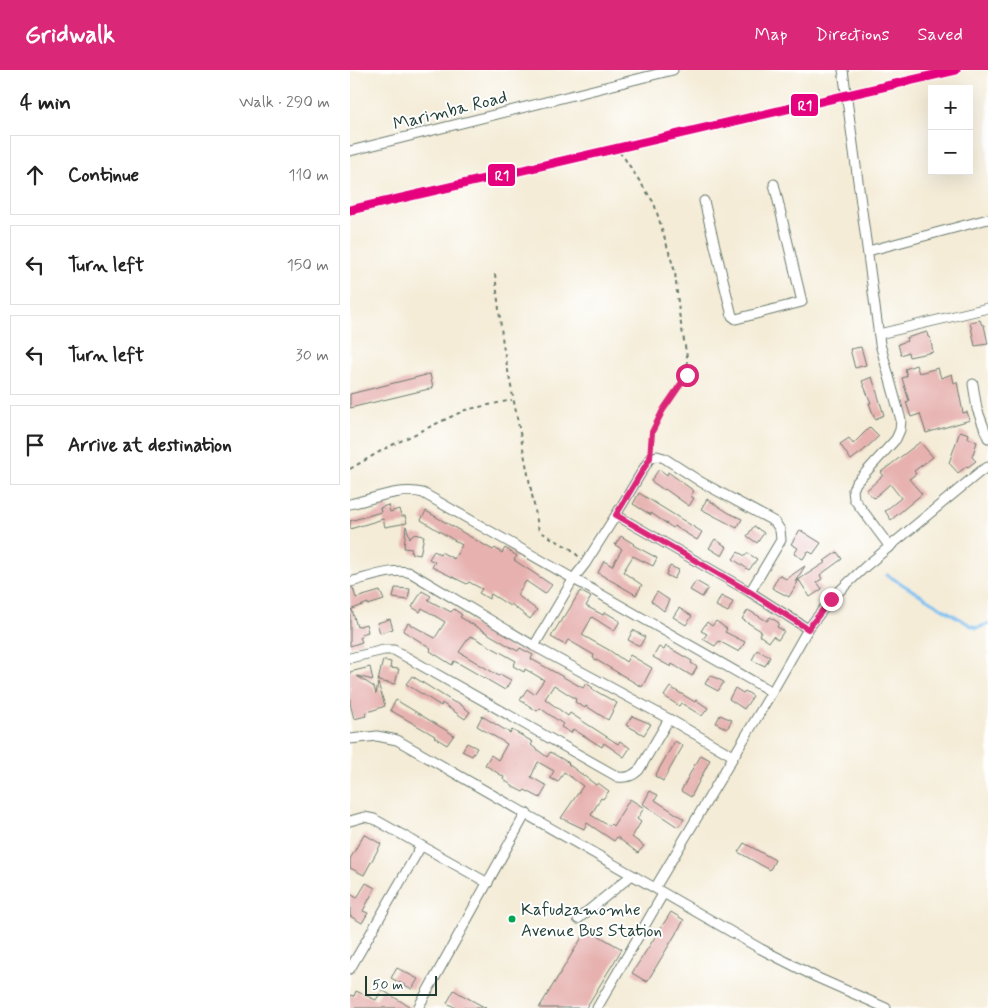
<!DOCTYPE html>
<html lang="en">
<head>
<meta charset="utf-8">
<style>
  body { margin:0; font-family:Mynerve,sans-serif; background:#f2f2f2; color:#222 }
  .controls { position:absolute; right:15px; top:15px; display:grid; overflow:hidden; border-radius:0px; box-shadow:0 5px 20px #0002 }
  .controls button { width:45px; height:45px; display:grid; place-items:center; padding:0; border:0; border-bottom:1px solid #e0e0e0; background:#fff; color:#222; font:25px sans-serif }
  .scale { position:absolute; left:15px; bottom:12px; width:72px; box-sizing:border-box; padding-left:5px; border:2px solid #1f3d34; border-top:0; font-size:14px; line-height:18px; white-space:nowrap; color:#1f3d34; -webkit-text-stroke:4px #fff; paint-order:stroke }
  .stop { position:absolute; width:15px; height:15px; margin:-11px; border:4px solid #db2777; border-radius:50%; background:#fff }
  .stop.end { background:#db2777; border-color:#fff; box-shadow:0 1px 5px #0008 }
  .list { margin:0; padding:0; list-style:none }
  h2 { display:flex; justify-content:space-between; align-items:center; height:65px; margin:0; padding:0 20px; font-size:21px }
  h2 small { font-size:16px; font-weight:400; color:#767676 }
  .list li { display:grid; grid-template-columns:32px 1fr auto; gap:15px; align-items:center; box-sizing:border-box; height:80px; margin:0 10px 10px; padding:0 10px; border:1px solid #e0e0e0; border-radius:0px }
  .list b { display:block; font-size:19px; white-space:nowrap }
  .list em { font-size:16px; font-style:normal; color:#767676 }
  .icon { flex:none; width:28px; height:28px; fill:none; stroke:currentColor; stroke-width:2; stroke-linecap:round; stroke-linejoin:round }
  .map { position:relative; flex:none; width:638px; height:938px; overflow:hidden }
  header { display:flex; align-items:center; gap:30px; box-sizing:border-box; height:70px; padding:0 25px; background:#db2777; color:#fff }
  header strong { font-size:24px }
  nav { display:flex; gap:28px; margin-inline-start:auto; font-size:18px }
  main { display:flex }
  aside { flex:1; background:#fff }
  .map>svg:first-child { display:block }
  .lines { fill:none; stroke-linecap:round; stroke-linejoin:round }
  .stream { stroke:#7cbff2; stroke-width:3 }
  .building { fill:#e6b1af }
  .minor-casing { stroke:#6a7a6d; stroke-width:11 }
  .path { stroke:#6a7a6d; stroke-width:2; stroke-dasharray:4 4; stroke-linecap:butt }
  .minor { stroke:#fff; stroke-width:9 }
  .rail-1-casing { stroke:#fff; stroke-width:12 }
  .rail-1 { stroke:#e5007d; stroke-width:9 }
  .route { stroke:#db2777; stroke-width:6 }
  .bus-dot { fill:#00a651; stroke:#fff; stroke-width:2 }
  .labels { text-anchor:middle; stroke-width:4; stroke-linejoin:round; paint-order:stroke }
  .bus-label { font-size:17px; fill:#1f3d34; stroke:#fff; text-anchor:start }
  .street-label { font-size:18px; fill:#1f3d34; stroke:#fff }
  .line-badge { stroke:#fff; stroke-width:2 }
  .badge-label { font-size:14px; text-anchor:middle; font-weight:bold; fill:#fff }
</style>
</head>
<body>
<header>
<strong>Gridwalk</strong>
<nav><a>Map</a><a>Directions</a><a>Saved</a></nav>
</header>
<main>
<aside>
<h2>4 min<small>Walk · 290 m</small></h2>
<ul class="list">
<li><svg class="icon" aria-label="ahead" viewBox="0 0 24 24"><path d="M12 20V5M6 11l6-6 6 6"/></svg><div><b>Continue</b></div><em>110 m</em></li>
<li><svg class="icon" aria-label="left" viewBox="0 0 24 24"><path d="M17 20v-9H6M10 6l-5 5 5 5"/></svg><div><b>Turn left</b></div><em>150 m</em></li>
<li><svg class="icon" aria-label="left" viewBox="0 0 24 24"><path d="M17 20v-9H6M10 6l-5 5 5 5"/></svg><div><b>Turn left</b></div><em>30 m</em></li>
<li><svg class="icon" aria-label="arrive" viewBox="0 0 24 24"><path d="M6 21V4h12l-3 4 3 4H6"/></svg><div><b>Arrive at destination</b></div></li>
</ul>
</aside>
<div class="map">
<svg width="638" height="938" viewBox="0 0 638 938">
  <rect width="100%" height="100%" fill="#fff"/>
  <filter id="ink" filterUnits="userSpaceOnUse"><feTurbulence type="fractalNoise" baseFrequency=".02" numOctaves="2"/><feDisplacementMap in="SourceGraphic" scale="10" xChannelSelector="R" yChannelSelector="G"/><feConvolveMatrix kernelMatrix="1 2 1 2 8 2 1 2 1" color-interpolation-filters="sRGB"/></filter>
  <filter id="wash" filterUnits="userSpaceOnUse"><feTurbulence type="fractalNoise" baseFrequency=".0096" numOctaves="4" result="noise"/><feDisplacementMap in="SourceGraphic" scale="20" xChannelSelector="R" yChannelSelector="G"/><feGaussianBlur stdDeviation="1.12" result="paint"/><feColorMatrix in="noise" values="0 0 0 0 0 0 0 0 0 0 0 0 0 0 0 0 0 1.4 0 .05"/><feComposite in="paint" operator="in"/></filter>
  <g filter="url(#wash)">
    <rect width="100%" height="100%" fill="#f4ecd7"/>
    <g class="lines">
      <!-- stream -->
      <path class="stream" d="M537,505L620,555L627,558L638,554"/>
    </g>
    <g id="blocks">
      <!-- building -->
      <g class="building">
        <path d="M630,250L632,255H634L638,274L625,276L620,252Z"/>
        <path d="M577,262L578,267H580L583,282L559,287L558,282L551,285L548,274L557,271L556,268Z"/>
        <path d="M511,277L516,295L505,298L500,279Z"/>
        <path d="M566,295L569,303L588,298L591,308L602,304L604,313L607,312L613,343L617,342L620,350L576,363L570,344L561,347L556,332L559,331L552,308L557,306L555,299Z"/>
        <path d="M80,304L83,318L0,338V324Z"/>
        <path d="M522,307L534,345L525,349L519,333H521L512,311Z"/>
        <path d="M520,357L529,366L513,381L501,390L490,374L499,368L503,374Z"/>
        <path d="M610,361L619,364L618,368L627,372L622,387L626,391L618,397L617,396L608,403L599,393Z"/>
        <path d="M570,372L583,387L564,401L566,404L559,409L572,424L541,450L535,441L551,428L540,414L524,428L516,421L533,405L531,402Z"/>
        <path d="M309,399L317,405L318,402L344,421L340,426L344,428L339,436L315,419L314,420L301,411Z"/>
        <path d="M289,423L352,462L347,470L324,456L323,458L301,443V445L283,434Z"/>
        <path d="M357,429L379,443L392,449L387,458L351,439Z"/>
        <path d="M38,435L40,442L49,439L51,446H55L57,453L35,457L33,449L0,459V451L31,442L30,438Z"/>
        <path d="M76,441L143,480L145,478L152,483L155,478L167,486L164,490L202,515L195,524L176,511L167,525L187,540L180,549L161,534L160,536L141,524L139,529L129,523L132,519L119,512L117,514L82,497L85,492L79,489L84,481L90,484L91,482L104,489L112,475L71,450Z"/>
        <path d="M56,456L60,468L63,464L74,466L70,485L61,483L62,479L54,478Z"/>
        <path d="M404,456L414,463L407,473L397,466Z"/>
        <path d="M450,460L471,473L463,484L458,481L453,489L444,484L448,478L441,474Z"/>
        <path d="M271,466L284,474L283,475L307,488L303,496L283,486L273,502L292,515L286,525L248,503L254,491L262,496L272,479L265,475Z"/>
        <path d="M365,469L377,477L372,486L359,478Z"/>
        <path d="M388,482L395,486L397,483L407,489L399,500L383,489Z"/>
        <path d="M487,482L492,489L470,505L472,509L467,512L472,519L460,527L449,510L439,527L422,518L429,505L436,509L455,496L445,512L476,492L474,491Z"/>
        <path d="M320,496L329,500L324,509L316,505Z"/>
        <path d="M346,511L358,518L352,527L340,520Z"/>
        <path d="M0,518H3L6,528L30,521L34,530L18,535V533L0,540Z"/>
        <path d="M45,518L60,519L58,530L43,528Z"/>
        <path d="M72,521L81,526L78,530L101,542L104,539L112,545L110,547L164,579L168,581L170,578L183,585L181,589L233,618L236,613L243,618L242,619L267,633L258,650L236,636L235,638L225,632L226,629L204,615L195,629L218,646L220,643L268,674L270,671L280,678L274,687L254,673L252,677L223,659L221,663L211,657L213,654L190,638L187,641L170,630L177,619L184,624L194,610L175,599L174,602L163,596L166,591L125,568L120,566L109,582L149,606L150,604L161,610L155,620L110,594L104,591L102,595L80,581L81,578L53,561L58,553L85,568L95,552L72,538L70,542L62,537Z"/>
        <path d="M230,521L241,527L236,536L253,545L255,542L270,551L264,561L242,547L232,565L259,580L276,592L280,585L302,598L292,617L243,588L244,585L218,570L215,575L201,567L213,547L214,548Z"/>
        <path d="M307,522L319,530L314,541L301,531Z"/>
        <path d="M371,526L383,532L378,542L366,536Z"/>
        <path d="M329,538L342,546L336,555L323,547Z"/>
        <path d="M0,540H2L7,557L16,554L18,562L11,564L12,567H10L12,572L0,576Z"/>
        <path d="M398,540L417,551L420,547L429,553L427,557L434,561L428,570L423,566L419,572L409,565L411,561L392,549Z"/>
        <path d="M40,549L43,559L30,563L27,553Z"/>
        <path d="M366,551L377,559L375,562L395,572L389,582L369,571L365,576L353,569L357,564L351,561L357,552L362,556Z"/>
        <path d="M283,560L295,567L290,576L278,570Z"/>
        <path d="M316,576L342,591L341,593L347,597L342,606L322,594L321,597L303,587L309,577L314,580Z"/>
        <path d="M407,580L420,587L415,596L402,590Z"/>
        <path d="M33,590L41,592L40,598L49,599L45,614L28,611Z"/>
        <path d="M20,597L23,610L7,606L24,617L26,624L28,613L35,636L15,643L16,646L4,649L0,633V602Z"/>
        <path d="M360,605L374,612L368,621L355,614Z"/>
        <path d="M62,606L105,633L107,632L120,642L115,649L92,633L91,636L56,614Z"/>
        <path d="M320,617L345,632L346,630L358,638L352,646L331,633L329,636L314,626Z"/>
        <path d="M385,618L393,623L395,621L403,626L394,639L379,629Z"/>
        <path d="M46,630L104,665L97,675L84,667L85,666L40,640Z"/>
        <path d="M370,645L382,650L377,659L366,653Z"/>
        <path d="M132,646L160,663L162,660L183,672L181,675L197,687L200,682L219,693L218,694L246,715L248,713L259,721L253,729L251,728L241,745L259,756L261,754L263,756L280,729L294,738L287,749L291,752L282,767L294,776L288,783L267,767L264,771L237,753L234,759L211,748L233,716L214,702L208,712L200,708L204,701L188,692L181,707L197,716L190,728L175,720L173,722L165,718L153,709L154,707L135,695L141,685L148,690L157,674L127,656Z"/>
        <path d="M282,646L301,654L294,665L276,655Z"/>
        <path d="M325,671L333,676L313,711L305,706Z"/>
        <path d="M117,673L127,678L122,686L112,681Z"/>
        <path d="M351,685L360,690L341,727L331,721L345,694H346Z"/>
        <path d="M300,721L308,725L305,730L334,749L328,757L293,734Z"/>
        <path d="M14,764L31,774L14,805L0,798V789Z"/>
        <path d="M394,773L425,790L420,800L388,782Z"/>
        <path d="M16,813L25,818L13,841L18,843L12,853L0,846V824L7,828Z"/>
        <path d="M321,842L334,850L297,912L282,903Z"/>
        <path d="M237,859L272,879L236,938H189Z"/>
        <path d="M47,898L68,909L62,919L41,908Z"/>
        <path d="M32,920L62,938H0V925L4,926L6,921L26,930Z"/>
        <path d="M104,920L114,926L136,938H106L97,933Z"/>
      </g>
    </g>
  </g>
  <g filter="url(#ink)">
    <use href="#blocks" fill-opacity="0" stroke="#6a7a6d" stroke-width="1"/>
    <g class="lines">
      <!-- minor casing -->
      <g class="minor-casing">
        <g id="minor">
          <path d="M493,0L530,274L551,350L550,360L546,369L506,413L503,420L504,429L540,477"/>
          <path d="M0,81L323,0"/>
          <path d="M354,131L382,246L386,249L452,232L424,114"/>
          <path d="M518,181L638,149"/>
          <path d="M529,264L638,238"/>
          <path d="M623,314L627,339L638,368"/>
          <path d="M0,434C23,429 50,417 73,423L422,622"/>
          <path d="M266,445L300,388L307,386L314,388L351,412L425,452L430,460L431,470L400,522"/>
          <path d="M0,512C17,508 45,497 61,503L184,576L319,649"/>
          <path d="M184,576L224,508L235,494L266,445L400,522L458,559"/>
          <path d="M0,588L34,580H44L268,707C278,708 282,706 289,700L319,649L383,686"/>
          <path d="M0,669L27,666L47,670L411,879L468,908L536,938"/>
          <path d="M0,751L14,747L24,749L138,813"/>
          <path d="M305,818L422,622L458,559L481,529L516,496L631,401L638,397"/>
          <path d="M228,849L282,805"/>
          <path d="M0,899L71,776"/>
          <path d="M68,938L176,743"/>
          <path d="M247,938L313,824"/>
        </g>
      </g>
      <!-- path -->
      <g class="path">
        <path d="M263,77L273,86L304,133L325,202L329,243L337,287V305L313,340L302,362L300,379"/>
        <path d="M145,204L153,275L189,461L221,479L229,487"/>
        <path d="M0,399L36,378L115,340L162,330"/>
      </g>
      <!-- minor -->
      <use href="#minor" class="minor"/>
      <!-- rail-1 casing -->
      <g class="rail-1-casing">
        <path id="rail-1" d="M0,140L606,0"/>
      </g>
      <!-- rail-1 -->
      <use href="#rail-1" class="rail-1"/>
    </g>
  </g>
  <g class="lines" filter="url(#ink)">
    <!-- route -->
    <path class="route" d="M337,305L313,340L302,362L300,388L266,445L400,522L458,559L481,529"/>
  </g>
  <!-- markers -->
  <circle class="bus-dot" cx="162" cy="849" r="4.5"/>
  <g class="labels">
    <!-- bus labels -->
    <g class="bus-label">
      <text x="171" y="845">Kafudzamomhe<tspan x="171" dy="21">Avenue Bus Station</tspan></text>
    </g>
    <!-- street labels -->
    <g class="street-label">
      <text transform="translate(100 40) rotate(-14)" y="6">Marimba Road</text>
    </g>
  </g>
  <g class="line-badge">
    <rect x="440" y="23" width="29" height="24" rx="5" fill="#e5007d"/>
    <rect x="137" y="93" width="29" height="24" rx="5" fill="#e5007d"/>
  </g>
  <g class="badge-label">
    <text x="455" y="40">R1</text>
    <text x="152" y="110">R1</text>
  </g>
</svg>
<div class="controls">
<button>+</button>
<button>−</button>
</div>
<div class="scale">50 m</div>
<div class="stop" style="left:337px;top:305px"></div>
<div class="stop end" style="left:481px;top:529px"></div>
</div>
</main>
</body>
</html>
